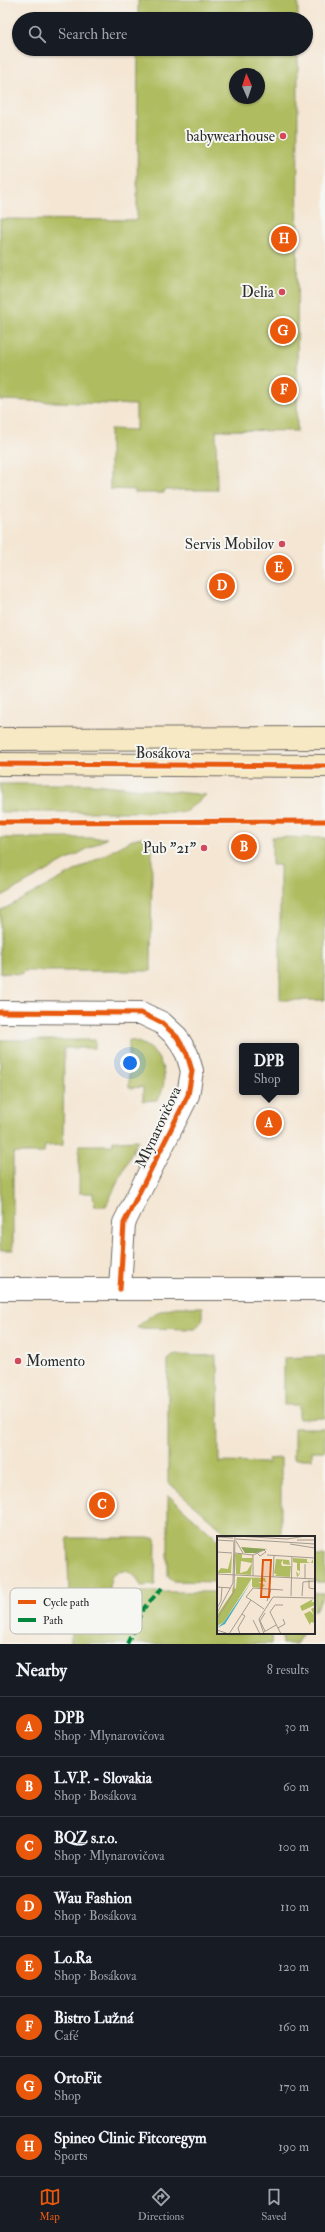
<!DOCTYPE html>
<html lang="en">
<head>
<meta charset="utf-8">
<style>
  body { margin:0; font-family:"IM FELL Double Pica",serif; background:#242831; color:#f1f3f6 }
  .compass { position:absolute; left:229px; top:68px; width:36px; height:36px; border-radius:50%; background:#171b24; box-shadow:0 1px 3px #0004; rotate:357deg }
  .you { position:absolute; left:130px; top:1063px; width:14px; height:14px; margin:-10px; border:3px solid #fff; border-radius:50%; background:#1a73e8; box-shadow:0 0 0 6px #1a73e833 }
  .badge { display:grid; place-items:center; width:26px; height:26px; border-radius:50%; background:#ea580c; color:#fff; font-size:13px; font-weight:700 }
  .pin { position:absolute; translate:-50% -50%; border:2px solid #fff; box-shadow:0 1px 4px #0006 }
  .popup { position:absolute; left:239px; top:1043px; width:60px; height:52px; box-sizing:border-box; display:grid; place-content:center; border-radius:4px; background:#171b24; filter:drop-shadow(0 1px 3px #0005); font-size:13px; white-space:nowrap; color:#9ea1a6 }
  .popup b { font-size:15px; color:#f1f3f6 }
  .popup::after { content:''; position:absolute; left:50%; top:100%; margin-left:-8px; border:8px solid transparent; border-top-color:#171b24 }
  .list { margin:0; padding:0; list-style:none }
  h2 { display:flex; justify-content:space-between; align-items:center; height:52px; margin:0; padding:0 16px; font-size:17px }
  h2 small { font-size:13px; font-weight:400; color:#9ea1a6 }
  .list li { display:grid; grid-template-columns:26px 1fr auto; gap:12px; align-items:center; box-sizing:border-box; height:60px; padding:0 16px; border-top:1px solid #363941 }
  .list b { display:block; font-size:15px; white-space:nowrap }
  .list p { margin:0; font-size:13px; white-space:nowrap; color:#9ea1a6 }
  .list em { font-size:13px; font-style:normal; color:#9ea1a6 }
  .icon { flex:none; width:22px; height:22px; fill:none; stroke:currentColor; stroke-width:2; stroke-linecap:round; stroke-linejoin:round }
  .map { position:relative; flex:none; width:325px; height:1644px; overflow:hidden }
  .search { position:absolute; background:#171b24; box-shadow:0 1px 3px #0004; left:12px; right:12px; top:12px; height:44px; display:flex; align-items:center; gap:10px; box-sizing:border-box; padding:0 14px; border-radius:22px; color:#9ea1a6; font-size:15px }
  .sheet { height:532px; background:#171b24 }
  nav { display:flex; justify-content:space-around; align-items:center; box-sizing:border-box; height:56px; border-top:1px solid #363941; background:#171b24; font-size:11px; color:#9ea1a6 }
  nav a { display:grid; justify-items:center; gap:2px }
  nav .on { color:#ea580c }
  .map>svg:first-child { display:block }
  .green { fill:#afbc5f; stroke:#6d7445; fill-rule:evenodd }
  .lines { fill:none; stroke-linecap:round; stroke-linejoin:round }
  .street-casing { stroke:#716c66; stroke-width:24 }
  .secondary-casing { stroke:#716c66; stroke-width:24 }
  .street { stroke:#fff; stroke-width:22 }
  .secondary { stroke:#f6e9c3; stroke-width:22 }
  .quiet { stroke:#00873e; stroke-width:4; stroke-dasharray:8 4; stroke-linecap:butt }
  .cycleway-casing { stroke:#f6f6f2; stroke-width:8 }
  .cycleway { stroke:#e8590c; stroke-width:5 }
  .poi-dot { fill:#d1495b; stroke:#f6f6f2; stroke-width:1.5 }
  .labels { text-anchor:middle; stroke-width:4; stroke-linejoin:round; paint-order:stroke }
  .poi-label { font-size:15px; fill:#2b2b2b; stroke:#f6f6f2; text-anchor:end }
  .street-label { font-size:15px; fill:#2b2b2b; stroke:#f6f6f2 }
  .inset-road { fill:none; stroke:#a49b90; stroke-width:1 }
  .view { fill:#df570e; fill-opacity:0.15; stroke:#df570e; stroke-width:2 }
  .inset-edge { fill:none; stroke:#2b2b2b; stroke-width:2 }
  .key { fill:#f6f6f2; stroke:#b9b9b6; stroke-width:1 }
  .key-label { font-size:11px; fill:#2b2b2b }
</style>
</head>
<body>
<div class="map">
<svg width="325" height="1644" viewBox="0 0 325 1644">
  <rect width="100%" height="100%" fill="#f6f6f2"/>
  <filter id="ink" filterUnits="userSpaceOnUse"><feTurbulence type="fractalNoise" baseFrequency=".025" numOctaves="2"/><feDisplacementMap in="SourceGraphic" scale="8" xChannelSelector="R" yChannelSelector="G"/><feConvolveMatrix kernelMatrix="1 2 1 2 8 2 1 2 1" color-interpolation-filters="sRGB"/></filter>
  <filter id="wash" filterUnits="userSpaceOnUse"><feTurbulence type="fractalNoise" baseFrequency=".012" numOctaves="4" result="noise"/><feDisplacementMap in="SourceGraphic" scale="16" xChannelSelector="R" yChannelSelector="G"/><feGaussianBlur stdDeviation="0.9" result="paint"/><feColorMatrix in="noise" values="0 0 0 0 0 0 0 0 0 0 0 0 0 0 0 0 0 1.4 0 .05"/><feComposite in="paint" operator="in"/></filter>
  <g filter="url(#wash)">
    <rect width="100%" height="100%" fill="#f4e6d3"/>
    <!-- green -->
    <g class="green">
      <rect x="138" y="0" width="160" height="19"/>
      <path d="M138,49H298L297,431L216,430L217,490H164V493H135V490L110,489V429L136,430V405L0,400V219L137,220ZM235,74H259V98H235Z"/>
      <path d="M0,784H92L206,795L185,812H0Z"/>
      <path d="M143,837L152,847L151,971H23L22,974L0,973V911L136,838Z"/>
      <path d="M272,837L325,838V1000H280V865H272Z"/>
      <path d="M0,838H107L0,897Z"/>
      <path d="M0,1040H95V1048H64L63,1145L45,1146L44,1153H13V1250H0Z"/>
      <path d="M129,1040C159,1044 173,1075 158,1100L143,1101V1087L129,1088Z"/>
      <path d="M138,1140L106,1206H94L93,1193H79V1145H113V1141Z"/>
      <path d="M176,1307H202V1321L195,1329L137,1328C148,1315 159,1310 176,1307Z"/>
      <path d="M174,1355L216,1356V1366H218L219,1462L268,1463V1459L281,1458V1537H230L168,1482V1360Z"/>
      <path d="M325,1356V1418L299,1419V1405H284V1358Z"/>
      <path d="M294,1428H325V1451H312V1459H294Z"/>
      <path d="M168,1495L218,1540V1582L173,1581L168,1576Z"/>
      <path d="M67,1538H156L155,1585L141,1586C135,1572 126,1568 113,1574C108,1585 109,1591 115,1601C126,1603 134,1602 140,1592H218V1633H272L271,1644H71Z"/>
      <rect x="314" y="1556" width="11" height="26"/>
      <path d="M314,1593H325L314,1612Z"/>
      <path d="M282,1633H303L296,1644H282Z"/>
    </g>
  </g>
  <g filter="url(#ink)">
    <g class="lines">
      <!-- street casing -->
      <g class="street-casing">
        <g id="street">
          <path d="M0,1012L141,1013L162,1023L177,1037L187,1054L192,1071L188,1095L124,1223L120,1289"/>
          <path d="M0,1289H325"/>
        </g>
      </g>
      <!-- secondary casing -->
      <g class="secondary-casing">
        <g id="secondary">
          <path d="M0,739L325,738"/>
          <path d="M0,764L325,766"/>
        </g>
      </g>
      <!-- street -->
      <use href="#street" class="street"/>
      <!-- secondary -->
      <use href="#secondary" class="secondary"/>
      <!-- quiet -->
      <path class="quiet" d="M127,1644L143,1609L162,1588"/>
      <!-- cycleway casing -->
      <g class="cycleway-casing">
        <g id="cycleway">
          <path d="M0,764L325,766"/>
          <path d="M0,822L325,821"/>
          <path d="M0,1012L141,1013L162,1023L177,1037L187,1054L192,1071L188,1095L124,1223L120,1289"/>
        </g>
      </g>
      <!-- cycleway -->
      <use href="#cycleway" class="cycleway"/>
    </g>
  </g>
  <!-- markers -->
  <g class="poi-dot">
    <circle cx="283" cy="136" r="4"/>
    <circle cx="282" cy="292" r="4"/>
    <circle cx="282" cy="544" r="4"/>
    <circle cx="204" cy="848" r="4"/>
    <circle cx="18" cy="1361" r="4"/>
  </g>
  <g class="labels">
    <!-- poi labels -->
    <g class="poi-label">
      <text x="275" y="141">babywearhouse</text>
      <text x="274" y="297">Delia</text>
      <text x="274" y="549">Servis Mobilov</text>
      <text x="196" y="853">Pub "21"</text>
      <text x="26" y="1366" text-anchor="start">Momento</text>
    </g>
    <!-- street labels -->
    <g class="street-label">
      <text x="163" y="758">Bosákova</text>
      <text transform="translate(158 1127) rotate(-65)" y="5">Mlynarovičova</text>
    </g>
  </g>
  <!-- overview -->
  <g transform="translate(217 1536)">
    <rect width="98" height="98" fill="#f4e6d3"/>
    <path d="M15,17L14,37H0L4,32L11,33ZM18,18H25V22H36L35,19L27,18L36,19V21L35,27L24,25L23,37L30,35L35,27L34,39L19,38ZM76,22L90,23V26L94,27L96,23V27H83V38L80,41L79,35L82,39L83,35L80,34V27L76,26ZM59,23L72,24L73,29L66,28V24L64,27L65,30H74L73,41L57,40L60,39L57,37ZM20,41L50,42H48L49,46L45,45V42L44,46H41L48,49L45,52L35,51V42L7,86L0,90V79L15,57L16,49L17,53L19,52ZM96,63L94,67L98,65V69L85,75L83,70ZM98,71V87L94,86L93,89L87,78L93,75L97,79L94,73Z" fill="#afbc5f"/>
    <path d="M24,11L50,13L39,17H28Z" fill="#8ba456"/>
    <path d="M34,46L8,88L0,92L7,86Z" fill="#45aec4"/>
    <path class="inset-road" d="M19,0L70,3L89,0M0,1L16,2M19,3L98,8M0,4L16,5M80,4H98M19,5L26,17M73,8L98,12M0,16L15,17M18,17L36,19L47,14L49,16L43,20L40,17M50,19L98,22M0,38L98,43M36,40V19M56,41L57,20M88,42V28M92,44V52L98,53M0,51L14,52M74,60L75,21M85,60L86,46L98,45M34,64L29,61L36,52L66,54M50,65L54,53M0,72L4,65L5,51M0,77L16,47L17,4M0,83L17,56L18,0M36,84L43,98M61,92L68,88L66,83M0,94L12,98M48,95L43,85L48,77M47,96L59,89M12,98L34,64L47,73M23,98L21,92L28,80L25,78M47,98L42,83L56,61L98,62M64,98L53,76L58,69H66"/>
    <path class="view" d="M46,24H54L52,61H44Z"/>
    <rect width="98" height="98" class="inset-edge"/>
  </g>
  <!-- legend -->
  <rect x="10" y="1588" width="132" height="46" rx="6" class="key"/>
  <rect x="18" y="1600" width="18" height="4" fill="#e8590c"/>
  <rect x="18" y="1618" width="18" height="4" fill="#00873e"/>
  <g class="key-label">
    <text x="43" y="1606">Cycle path</text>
    <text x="43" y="1624">Path</text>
  </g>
</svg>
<svg class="compass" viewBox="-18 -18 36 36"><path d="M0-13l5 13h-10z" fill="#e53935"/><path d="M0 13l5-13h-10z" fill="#9ea1a6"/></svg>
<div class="you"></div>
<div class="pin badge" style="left:269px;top:1123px">A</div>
<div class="popup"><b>DPB</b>Shop</div>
<div class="pin badge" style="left:244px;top:847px">B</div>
<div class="pin badge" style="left:102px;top:1505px">C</div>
<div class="pin badge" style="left:222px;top:586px">D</div>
<div class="pin badge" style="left:279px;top:568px">E</div>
<div class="pin badge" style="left:284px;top:390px">F</div>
<div class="pin badge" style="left:283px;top:331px">G</div>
<div class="pin badge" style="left:284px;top:239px">H</div>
<div class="search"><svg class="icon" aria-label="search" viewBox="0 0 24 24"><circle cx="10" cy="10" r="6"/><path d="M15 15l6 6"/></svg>Search here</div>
</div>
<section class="sheet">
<h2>Nearby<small>8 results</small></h2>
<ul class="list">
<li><span class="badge">A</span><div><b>DPB</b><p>Shop · Mlynarovičova</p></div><em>30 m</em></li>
<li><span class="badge">B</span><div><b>L.V.P. - Slovakia</b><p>Shop · Bosákova</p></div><em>60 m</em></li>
<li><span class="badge">C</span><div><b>BQZ s.r.o.</b><p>Shop · Mlynarovičova</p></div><em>100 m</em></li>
<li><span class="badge">D</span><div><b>Wau Fashion</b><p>Shop · Bosákova</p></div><em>110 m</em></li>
<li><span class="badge">E</span><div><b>Lo.Ra</b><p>Shop · Bosákova</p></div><em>120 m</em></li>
<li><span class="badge">F</span><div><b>Bistro Lužná</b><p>Café</p></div><em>160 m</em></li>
<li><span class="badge">G</span><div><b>OrtoFit</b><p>Shop</p></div><em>170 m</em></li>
<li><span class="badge">H</span><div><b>Spineo Clinic Fitcoregym</b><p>Sports</p></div><em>190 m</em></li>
</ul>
</section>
<nav>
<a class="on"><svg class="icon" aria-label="map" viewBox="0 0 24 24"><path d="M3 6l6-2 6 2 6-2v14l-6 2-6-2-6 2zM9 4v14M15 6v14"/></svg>Map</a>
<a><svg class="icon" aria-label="directions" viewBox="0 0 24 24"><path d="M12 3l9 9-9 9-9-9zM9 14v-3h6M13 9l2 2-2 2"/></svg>Directions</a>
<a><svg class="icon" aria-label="saved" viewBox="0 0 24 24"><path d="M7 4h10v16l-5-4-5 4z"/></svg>Saved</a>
</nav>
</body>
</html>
